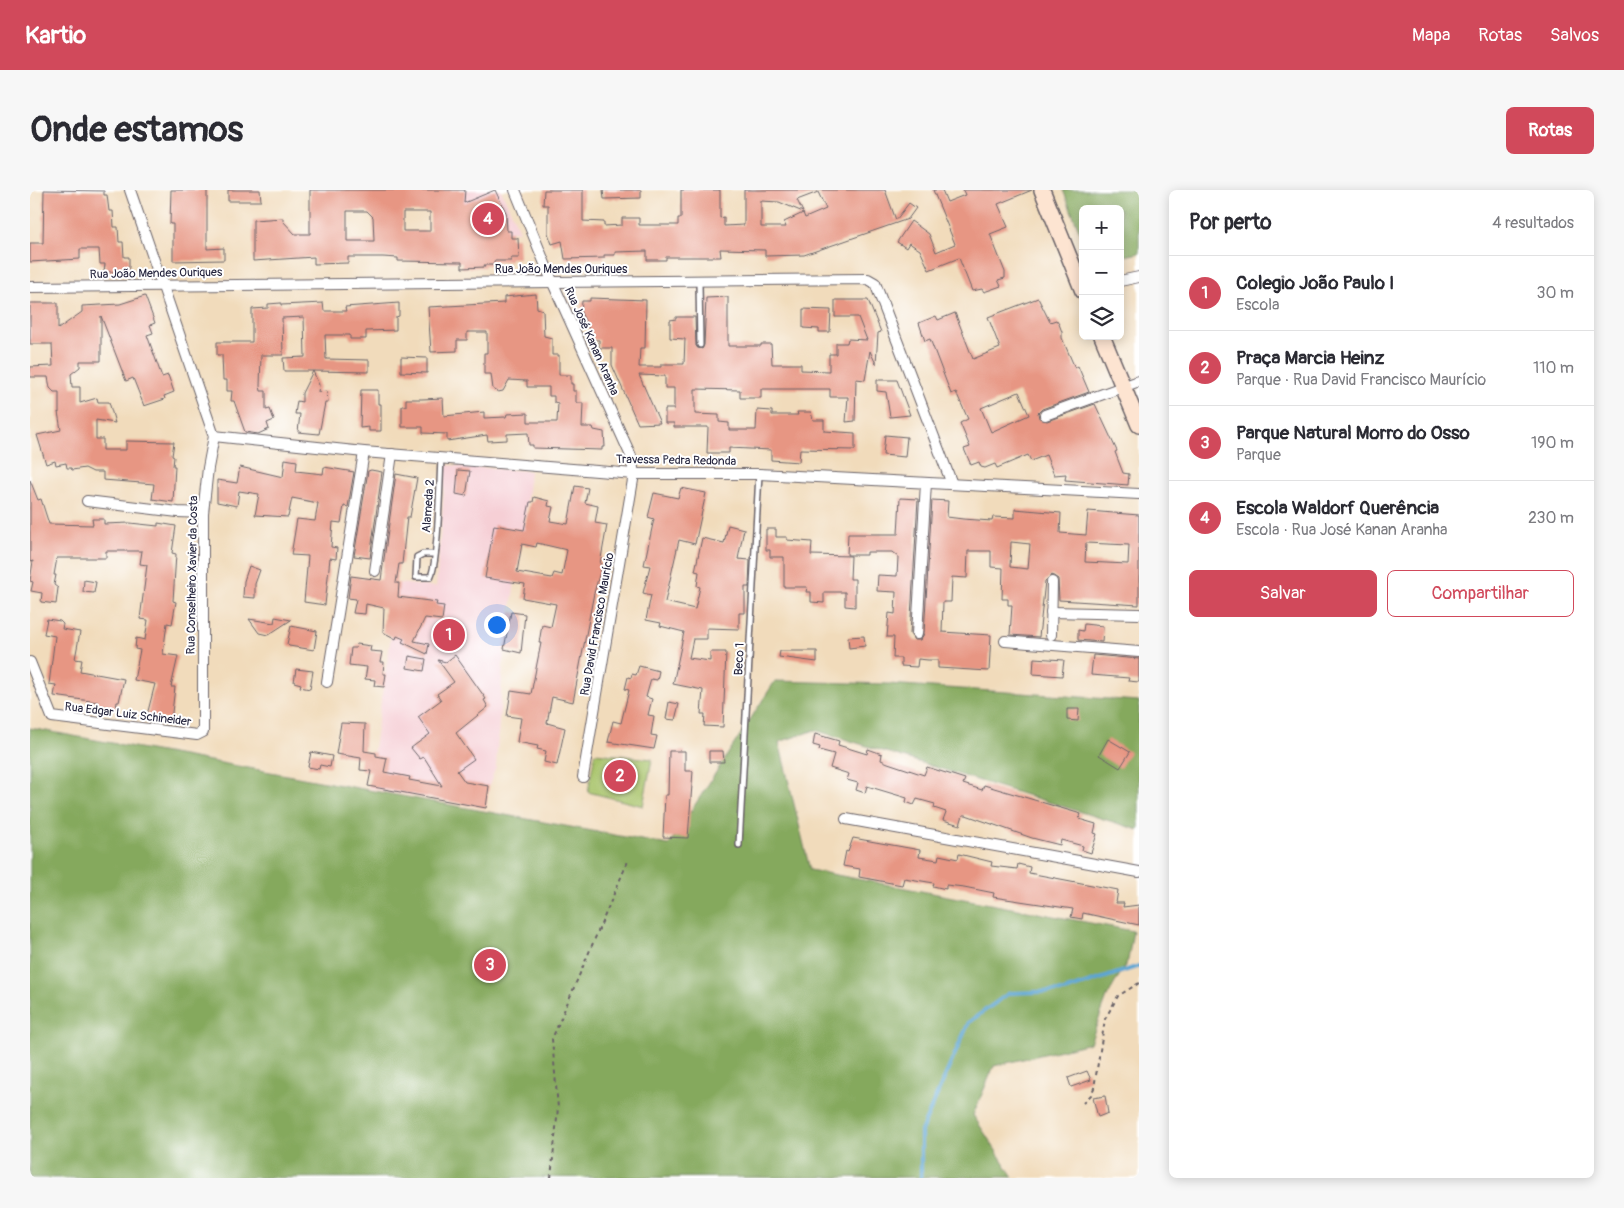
<!DOCTYPE html>
<html lang="pt">
<head>
<meta charset="utf-8">
<style>
  body { margin:0; font-family:Pangolin,sans-serif; background:#f7f7f7; color:#2b2b33 }
  .controls { position:absolute; right:15px; top:15px; display:grid; overflow:hidden; border-radius:8px; box-shadow:0 2px 12px #0003 }
  .controls button { width:45px; height:45px; display:grid; place-items:center; padding:0; border:0; border-bottom:1px solid #e1e1e2; background:#fff; color:#2b2b33; font:25px sans-serif }
  .you { position:absolute; left:466px; top:434px; width:18px; height:18px; margin:-12px; border:4px solid #fff; border-radius:50%; background:#1a73e8; box-shadow:0 0 0 8px #1a73e833 }
  .badge { display:grid; place-items:center; width:32px; height:32px; border-radius:50%; background:#d1495b; color:#fff; font-size:16px; font-weight:700 }
  .pin { position:absolute; translate:-50% -50%; border:2px solid #fff; box-shadow:0 1px 5px #0006 }
  .list { margin:0; padding:0; list-style:none }
  h2 { display:flex; justify-content:space-between; align-items:center; height:65px; margin:0; padding:0 20px; font-size:21px }
  h2 small { font-size:16px; font-weight:400; color:#7c7c81 }
  .list li { display:grid; grid-template-columns:32px 1fr auto; gap:15px; align-items:center; box-sizing:border-box; height:75px; padding:0 20px; border-top:1px solid #e1e1e2 }
  .list b { display:block; font-size:19px; white-space:nowrap }
  .list p { margin:0; font-size:16px; white-space:nowrap; color:#7c7c81 }
  .list em { font-size:16px; font-style:normal; color:#7c7c81 }
  .actions { display:flex; gap:10px; padding:15px 20px }
  .actions a { flex:1; padding:11px 0; border:1px solid #d1495b; border-radius:8px; text-align:center; font-size:18px; color:#d1495b }
  .actions .main { background:#d1495b; color:#fff }
  .icon { flex:none; width:28px; height:28px; fill:none; stroke:currentColor; stroke-width:2; stroke-linecap:round; stroke-linejoin:round }
  .map { position:relative; flex:none; width:1109px; height:988px; overflow:hidden; border-radius:8px }
  header { display:flex; align-items:center; gap:30px; box-sizing:border-box; height:70px; padding:0 25px; background:#d1495b; color:#fff }
  header strong { font-size:24px }
  nav { display:flex; gap:28px; margin-inline-start:auto; font-size:18px }
  .intro { display:flex; align-items:center; justify-content:space-between; box-sizing:border-box; height:120px; padding:0 30px }
  h1 { margin:0; font-size:35px }
  .button { padding:12px 22px; border-radius:8px; background:#d1495b; color:#fff; font-size:18px; font-weight:700 }
  main { display:flex; gap:30px; padding:0 30px }
  aside { flex:1; background:#fff; border-radius:8px; box-shadow:0 2px 12px #0003 }
  .map>svg:first-child { display:block }
  .built { fill:#f6cfd5 }
  .green { fill:#a7c369; stroke:#647252 }
  .forest { fill:#85a95d; stroke:#54664c }
  .lines { fill:none; stroke-linecap:round; stroke-linejoin:round }
  .stream { stroke:#5ba5d3; stroke-width:4 }
  .building { fill:#e79683; fill-rule:evenodd }
  .lane-casing { stroke:#6a6368; stroke-width:8 }
  .street-casing { stroke:#6a6368; stroke-width:12 }
  .secondary-casing { stroke:#6a6368; stroke-width:18 }
  .path { stroke:#6a6368; stroke-width:2; stroke-dasharray:4 4; stroke-linecap:butt }
  .lane { stroke:#fff; stroke-width:5 }
  .street { stroke:#fff; stroke-width:10 }
  .secondary { stroke:#fde4d1; stroke-width:15 }
  .labels { text-anchor:middle; stroke-width:4; stroke-linejoin:round; paint-order:stroke }
  .street-label { font-size:12px; fill:#22223b; stroke:#fff }
</style>
</head>
<body>
<header>
<strong>Kartio</strong>
<nav><a>Mapa</a><a>Rotas</a><a>Salvos</a></nav>
</header>
<div class="intro"><h1>Onde estamos</h1><a class="button">Rotas</a></div>
<main>
<div class="map">
<svg width="1109" height="988" viewBox="0 0 1109 988">
  <rect width="100%" height="100%" fill="#fff"/>
  <filter id="ink" filterUnits="userSpaceOnUse"><feTurbulence type="fractalNoise" baseFrequency=".02" numOctaves="2"/><feDisplacementMap in="SourceGraphic" scale="10" xChannelSelector="R" yChannelSelector="G"/><feConvolveMatrix kernelMatrix="1 2 1 2 8 2 1 2 1" color-interpolation-filters="sRGB"/></filter>
  <filter id="wash" filterUnits="userSpaceOnUse"><feTurbulence type="fractalNoise" baseFrequency=".0096" numOctaves="4" result="noise"/><feDisplacementMap in="SourceGraphic" scale="20" xChannelSelector="R" yChannelSelector="G"/><feGaussianBlur stdDeviation="1.12" result="paint"/><feColorMatrix in="noise" values="0 0 0 0 0 0 0 0 0 0 0 0 0 0 0 0 0 1.4 0 .05"/><feComposite in="paint" operator="in"/></filter>
  <g filter="url(#wash)">
    <rect width="100%" height="100%" fill="#f1dbbb"/>
    <!-- built -->
    <g class="built">
      <path d="M326,0H471L490,41L431,42V18Z"/>
      <path d="M416,275L500,281L494,340L474,459L466,577L459,596L456,618L338,598L369,393L406,397Z"/>
    </g>
    <!-- green -->
    <path class="green" d="M565,563L622,569L613,616L558,602Z"/>
    <!-- forest -->
    <g class="forest">
      <path d="M1033,0H1109V63L1090,67V19H1053V50Z"/>
      <path d="M745,491L858,494L1109,511V640L785,540L749,552L780,680L1103,741L1098,770L1077,807L1060,853L964,876L943,925L983,987L0,988V538L639,655Z"/>
    </g>
    <g class="lines">
      <!-- stream -->
      <path class="stream" d="M891,988V941L939,832L979,803L1034,801L1109,776"/>
    </g>
    <g id="blocks">
      <!-- building -->
      <g class="building">
        <path d="M14,0L74,1V5H77L79,21H83L84,37H88L89,52H93L94,67H99V82H74L75,74H70L69,59H50V69L0,72V53H13Z"/>
        <path d="M141,0H177V59L194,58V70L143,71V34H140Z"/>
        <path d="M198,0H230L231,11H198Z"/>
        <path d="M280,0H435L434,13L465,0L476,23L477,41H481V48H488L489,68H481V71H464V75H454L455,77L432,78V72L368,71V68L353,67H318V73L284,74V67L223,71V30L253,28V31L265,44H280ZM317,21H337L343,27L344,51H317ZM373,22H400V41H373Z"/>
        <path d="M514,0H553V31L574,32V36L592,35V28H609V35H648V28H651V0H690V28L694,27V36L714,35V0H855L866,30L879,13L886,18L878,29L774,65L735,66V60L690,59L691,67H636V70H617V61L585,62V65H574V68L535,69L532,51L522,54L518,43V15H513ZM788,2L796,19L775,28L773,23L754,32L756,37H731V11L749,12L773,22L767,10Z"/>
        <path d="M573,0H611V8L574,9Z"/>
        <path d="M903,0H912L917,12L935,5L933,0H1002L968,14L978,37L960,44L975,82V88L968,90L971,96L954,102L952,99L942,101L929,68L899,80L890,60L879,53L876,58L867,52L881,31L899,44L906,62L925,54Z"/>
        <path d="M506,104L507,118L513,120L514,146L522,148V165H529V185H541V194H543V201H546V213H553L552,237H563L564,240L574,242L575,257H572V260L503,258V255H499L498,243L477,244V250L458,251L457,245L417,251V244L393,243V237H372V216H376V209H392L413,208L414,226L454,222V228L476,227L477,224L498,223V232H527L528,213L524,212V206H519V197H497V191L479,190L473,201L468,202L463,199L461,184H454V163H457V142H437V150H427V161L401,162L398,117L474,113V107Z"/>
        <path d="M115,106L125,133L120,135L123,143L117,145L132,187L138,185L144,202L134,206L135,209L114,216L103,188L96,191L71,126V171H50V177L41,184L42,197H50V213L67,208L68,212H79L85,233L66,230V249H73V260H96V251L144,252L142,266L144,267L143,276H145L143,312L122,309L124,294L73,290V282H63L55,278L42,280L41,278H37L36,273L26,275L25,271L16,274L7,245L31,240L28,222L29,223V202H24L20,198L18,187H0V177L23,176L22,154H0V113H28V139L52,122V116L90,114Z"/>
        <path d="M698,107V156H731V154H741L742,174H771V180L799,181V164H806V153H817L818,149L837,150L828,127H805V110H838L851,142L848,143L846,174L840,161L835,190L826,189L825,231L816,232L818,207H800V199H731V208H710V200L665,199V224L689,225V232L699,233V240H726L727,220L742,221V225H768L767,222H781L783,230H794V241L825,243V260L770,259L769,272L741,270V260L699,258V263H677L678,237H644V233H635V219H644V198H635V186L609,185L630,233L608,234L582,175V158H569V150H564L551,123L552,111H560V108L616,110L615,158H610L609,177H631V174H654L655,149L640,148V130L646,129V127H665L666,156L672,159L674,155L676,108Z"/>
        <path d="M1008,108L1020,132L1026,130L1029,134L1032,142V148L1045,178L1048,176L1059,202L1012,219L1008,223L1009,228L1017,231L1065,214L1087,261L1085,262L1093,283L1099,284L1098,295L1035,290L1036,284L1024,285L1016,265L1001,271L998,265L967,278L965,274L955,278L951,277L949,272L941,275L934,259L940,257L930,233L938,229L926,202L921,204L900,149L895,151L889,133L906,126L908,130L925,123L943,169L970,158L958,127ZM989,202L999,225L961,242L951,218Z"/>
        <path d="M251,113V115L293,113L294,121H316L315,117L369,113V126L366,127V140L336,141V149H320V145H295L296,169L339,170V182L283,181L289,195L288,202L297,201L298,213H295L289,244L268,242L270,224H265L267,211L272,212V203L283,181H254L253,168L275,167L274,127L252,128L253,165H231L230,196L231,201H236V220L240,219L244,230L237,233L239,239L228,244L215,242L204,211H201L202,201H197V190H193L192,165H187V152H222V119L238,118V114Z"/>
        <path d="M773,119L801,120L800,142H789V139L773,138Z"/>
        <path d="M371,167L397,168V183L371,182Z"/>
        <path d="M847,190H867L880,225L860,227L856,202L847,201Z"/>
        <path d="M331,200H348V214H351V241H339V237L330,238Z"/>
        <path d="M855,245L877,247L875,267L853,265Z"/>
        <path d="M255,269L267,271L266,281L293,284L294,277L324,282L318,317L314,316L311,333L303,332L301,357L307,358L306,369L300,368L295,415L274,412L278,366L261,365L267,329L285,331L288,313L262,308L258,327L225,325L229,304L209,301L207,316L187,312V290L207,293L210,277L253,287Z"/>
        <path d="M341,280L352,282L340,368L324,366L338,281Z"/>
        <path d="M428,280L440,281L436,306L426,304Z"/>
        <path d="M366,284L387,288L380,327H377L372,374H369L366,393H369L368,407L407,412L406,415L414,416L412,430L395,428L384,451L399,454L397,464L372,452L374,449L367,446L366,449L353,442L354,418L336,414L335,424L323,423L326,409L318,408L321,386L351,390Z"/>
        <path d="M0,290L8,310L11,309L19,334L63,335L62,329H74V334L100,333L128,336V333L146,336L142,363L146,364L143,411L146,412L142,434L137,433L133,464L148,466L141,497H145L141,531L117,525L125,494L104,490L110,460L105,459L106,448L115,450L118,430L110,429L117,375L110,374L112,361H76V368H27L24,385H26L24,395L28,398L26,414L11,412L12,403L1,401L3,392L0,391L3,371L0,372Z"/>
        <path d="M545,296L558,298L555,313L568,316L565,333L577,335L570,374L572,375L564,403L543,512L522,507L517,533L535,538L527,575L514,572L516,561L507,559L508,556L487,552L491,528L477,526L481,501L501,504L511,453H509L512,435L521,437L526,414L493,408L495,394L455,388L464,335L494,340L500,312H503L504,307L519,311L518,316L523,317L520,331L538,334ZM507,353L537,360L532,385L524,383L522,388L487,382L492,354L506,357Z"/>
        <path d="M651,298L676,303L665,354L649,350L635,412L665,419L670,397L667,396L669,382L665,381L672,348L694,353L698,335L714,339L708,369L720,370L719,397H715V423H709V439L677,438V449H663L659,468L680,471V462H696L693,537L674,536L675,524H671L673,500L643,494L654,442L630,436L631,433L616,430L621,405L613,403L620,376L614,375L624,329L618,327L624,303L648,308Z"/>
        <path d="M870,308L888,309L880,444L884,450H890L894,444L902,310L918,311L917,327L933,329L962,331L963,327L985,328V319L1031,323L1030,343L1056,345L1058,321L1109,325V415L1029,410L1028,389L1022,385L1015,391L1009,447L980,445L982,415H978V409H972L973,378L961,377V361H938L937,388L922,387L921,412H913L912,442L961,445L959,481L908,478V470H898L888,469L887,477L871,476V468H863L864,447H857L859,423L865,424L866,402L847,401L848,385L867,386L868,367L862,362H837V365H817L818,344H868ZM981,352L1000,354L998,379L980,377ZM1056,353L1099,355L1098,374L1055,372Z"/>
        <path d="M736,339H746V347H757V350L782,352L781,365L821,366L820,389H825V417L815,416V402H794V413L781,412V402H776L777,397H754V367H740V360H736Z"/>
        <path d="M219,376L230,380L225,394V408L213,407L214,391Z"/>
        <path d="M54,390L66,392L64,403L53,402Z"/>
        <path d="M481,422L495,424L491,463L474,459Z"/>
        <path d="M245,427L261,430L238,445L229,443L219,429L244,433Z"/>
        <path d="M17,429L30,431L33,434L32,439L50,442L45,469L52,470L50,481L94,489L89,512H87L86,519L67,515L68,512L24,506L26,495L19,494L25,446L14,444Z"/>
        <path d="M1054,434L1073,436L1072,452L1048,450V440L1053,441Z"/>
        <path d="M261,436L287,441L284,460L259,456L257,454Z"/>
        <path d="M834,446L835,456L819,458L818,447Z"/>
        <path d="M327,454L341,456L340,461L352,462L350,472H354L353,484H356L354,497L344,496L345,490L335,489L337,477L319,475L321,458H326Z"/>
        <path d="M750,461H787V472L749,467Z"/>
        <path d="M425,465L456,509L454,510L458,517L426,543L444,569L427,581L435,592L459,596L456,618L338,596L341,581L330,580L331,568L306,564L311,533L335,534L334,561L346,563V566L357,568L354,582L380,587L379,590L412,596L394,567L390,569L381,558L400,544L388,527L411,510L407,504L424,492L408,470L416,472Z"/>
        <path d="M1063,465L1109,469V492L1098,491L1099,488L1061,485Z"/>
        <path d="M379,466L396,469L394,481L377,478Z"/>
        <path d="M1004,468L1034,470L1032,486L1003,484Z"/>
        <path d="M609,476L629,481L627,490L621,489L616,507L622,509L618,525L624,526L621,545L627,546L624,559L578,552L583,531L591,533L599,500L595,499L598,487L601,488L602,484L606,485Z"/>
        <path d="M266,479L283,481L280,499L270,497L271,494L264,492Z"/>
        <path d="M639,512L649,514L645,530L636,529Z"/>
        <path d="M1037,519H1049L1048,531L1037,530Z"/>
        <path d="M785,544L809,551L808,555L837,564L838,559L852,564L851,570L858,573L894,585L897,577L935,589L933,594L952,600L954,595L1051,624L1049,629L1066,634L1064,643L1067,644L1061,663L1052,660L1053,656L1031,650L1030,655L1002,648L936,625H933L930,635L913,630L916,622L904,618L905,614L887,609L884,615L876,612L877,608L837,596L835,603L826,600L828,593L817,590L819,584L800,578L804,564L789,560L790,557L783,555Z"/>
        <path d="M1078,549L1100,562L1090,578L1069,565Z"/>
        <path d="M639,561H655V581H663L658,648L633,647L635,605H638Z"/>
        <path d="M679,561H693L694,572H679Z"/>
        <path d="M281,562L302,566L300,577L290,575L289,579L278,577Z"/>
        <path d="M823,648L890,660L889,667L908,670L909,665L928,669L929,664L962,672L961,676L987,679L988,674L1000,677L999,683L1088,700L1086,713H1094L1093,717L1109,715V735L1053,723L1052,729L1041,727L1043,719L963,707L964,703L934,697L916,695V699L903,696L904,693L874,688L872,695L829,687L830,679L813,676L816,661L818,662Z"/>
        <path d="M1057,881L1061,890L1041,897L1038,888Z"/>
        <path d="M1075,906L1078,923L1068,927L1063,908Z"/>
      </g>
    </g>
  </g>
  <g filter="url(#ink)">
    <use href="#blocks" fill-opacity="0" stroke="#6a6368" stroke-width="1"/>
    <g class="lines">
      <!-- lane casing -->
      <g class="lane-casing">
        <g id="lane">
          <path d="M669,92L670,155"/>
          <path d="M405,364H393L387,367L386,387H400C408,379 410,286 411,268"/>
          <path d="M709,655L729,284"/>
        </g>
      </g>
      <!-- street casing -->
      <g class="street-casing">
        <g id="street">
          <path d="M485,0L522,91L601,266L604,284L553,587"/>
          <path d="M1090,91L1109,87"/>
          <path d="M0,97L838,89L845,93L922,294"/>
          <path d="M1015,225L1109,191"/>
          <path d="M184,246L334,262L604,284H729L1109,304"/>
          <path d="M57,311L148,322L173,323"/>
          <path d="M345,381L362,264"/>
          <path d="M1021,422L1109,424"/>
          <path d="M887,444L896,293"/>
          <path d="M1021,445L1022,392"/>
          <path d="M975,451L1109,462"/>
          <path d="M0,472L22,527L167,545L173,542V323L178,278L184,246L100,0"/>
          <path d="M297,492L334,262"/>
          <path d="M816,629L1109,682"/>
        </g>
      </g>
      <!-- secondary casing -->
      <g class="secondary-casing">
        <g id="secondary">
          <path d="M1012,0L1053,101"/>
          <path d="M1072,146L1109,235"/>
        </g>
      </g>
      <!-- path -->
      <g class="path">
        <path d="M1053,913L1061,905L1064,898L1075,829L1088,806L1109,793"/>
        <path d="M521,988L528,918L522,849L598,671"/>
      </g>
      <!-- lane -->
      <use href="#lane" class="lane"/>
      <!-- street -->
      <use href="#street" class="street"/>
      <!-- secondary -->
      <use href="#secondary" class="secondary"/>
    </g>
  </g>
  <g class="labels">
    <!-- street labels -->
    <g class="street-label">
      <text x="531" y="83">Rua João Mendes Ouriques</text>
      <text transform="translate(126 83) rotate(-1)" y="4">Rua João Mendes Ouriques</text>
      <text transform="translate(562 151) rotate(66)" y="4">Rua José Kanan Aranha</text>
      <text transform="translate(646 270) rotate(1)" y="4">Travessa Pedra Redonda</text>
      <text transform="translate(398 316) rotate(-86)" y="4">Alameda 2</text>
      <text transform="translate(162 385) rotate(-89)" y="4">Rua Conselheiro Xavier da Costa</text>
      <text transform="translate(567 434) rotate(-80)" y="4">Rua David Francisco Maurício</text>
      <text transform="translate(709 469) rotate(-87)" y="4">Beco 1</text>
      <text transform="translate(98 524) rotate(7)" y="4">Rua Edgar Luiz Schineider</text>
    </g>
  </g>
</svg>
<div class="controls">
<button>+</button>
<button>−</button>
<button><svg class="icon" aria-label="layers" viewBox="0 0 24 24"><path d="M12 4l9 5-9 5-9-5zM3 14l9 5 9-5"/></svg></button>
</div>
<div class="you"></div>
<div class="pin badge" style="left:419px;top:445px">1</div>
<div class="pin badge" style="left:590px;top:586px">2</div>
<div class="pin badge" style="left:460px;top:775px">3</div>
<div class="pin badge" style="left:458px;top:29px">4</div>
</div>
<aside>
<h2>Por perto<small>4 resultados</small></h2>
<ul class="list">
<li><span class="badge">1</span><div><b>Colegio João Paulo I</b><p>Escola</p></div><em>30 m</em></li>
<li><span class="badge">2</span><div><b>Praça Marcia Heinz</b><p>Parque · Rua David Francisco Maurício</p></div><em>110 m</em></li>
<li><span class="badge">3</span><div><b>Parque Natural Morro do Osso</b><p>Parque</p></div><em>190 m</em></li>
<li><span class="badge">4</span><div><b>Escola Waldorf Querência</b><p>Escola · Rua José Kanan Aranha</p></div><em>230 m</em></li>
</ul>
<div class="actions"><a class="main">Salvar</a><a>Compartilhar</a></div>
</aside>
</main>
</body>
</html>
